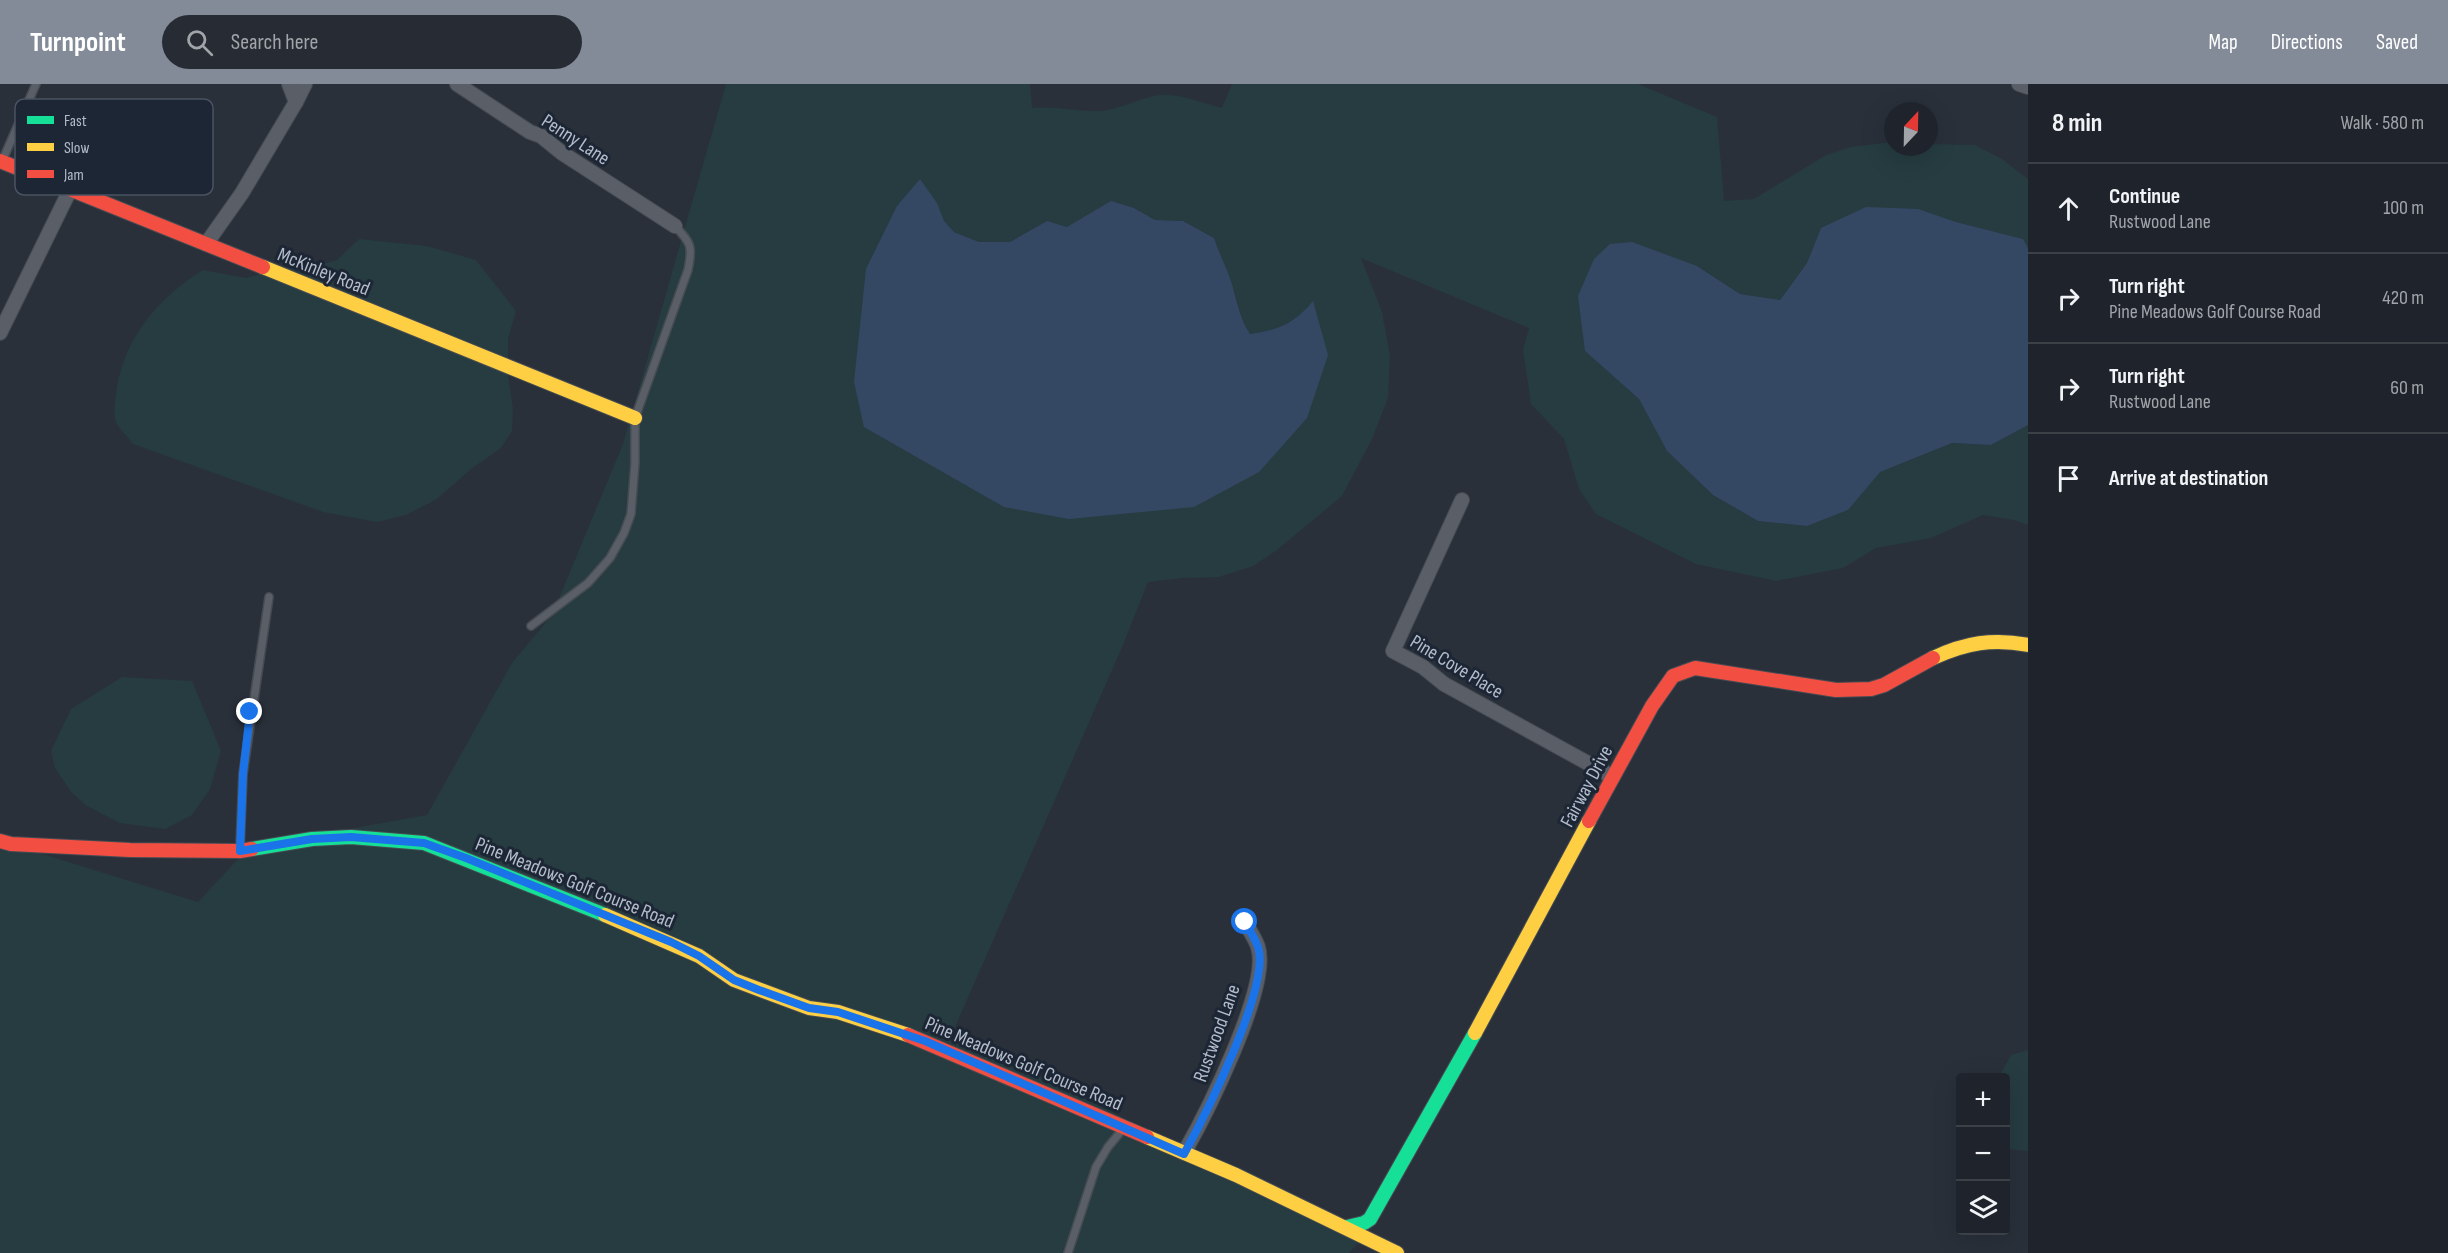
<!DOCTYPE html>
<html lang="en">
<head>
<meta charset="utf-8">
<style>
  body { margin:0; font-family:"Sofia Sans Condensed",sans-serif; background:#272c34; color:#f1f3f6 }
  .controls { position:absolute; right:18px; bottom:18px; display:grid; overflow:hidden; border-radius:6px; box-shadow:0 6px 24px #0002 }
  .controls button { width:54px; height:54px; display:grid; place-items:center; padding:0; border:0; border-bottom:2px solid #3c4148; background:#1f242c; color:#f1f3f6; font:30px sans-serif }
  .compass { position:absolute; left:1884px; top:18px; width:54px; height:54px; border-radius:50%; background:#1f242c; box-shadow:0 6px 24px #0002; rotate:22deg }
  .stop { position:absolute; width:18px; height:18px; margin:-14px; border:4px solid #1a73e8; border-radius:50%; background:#fff }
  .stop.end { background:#1a73e8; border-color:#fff; box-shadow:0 2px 6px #0008 }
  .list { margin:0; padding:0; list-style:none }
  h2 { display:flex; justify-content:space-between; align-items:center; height:78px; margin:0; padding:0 24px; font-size:26px }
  h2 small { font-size:20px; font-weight:400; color:#a1a4a9 }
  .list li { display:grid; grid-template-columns:39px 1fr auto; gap:18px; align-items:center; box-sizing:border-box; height:90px; padding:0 24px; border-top:2px solid #3c4148 }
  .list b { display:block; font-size:22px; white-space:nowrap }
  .list p { margin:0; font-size:20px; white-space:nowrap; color:#a1a4a9 }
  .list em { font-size:20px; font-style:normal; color:#a1a4a9 }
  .icon { flex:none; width:33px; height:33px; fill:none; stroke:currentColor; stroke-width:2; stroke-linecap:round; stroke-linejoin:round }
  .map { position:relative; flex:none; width:2028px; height:1169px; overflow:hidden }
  header { display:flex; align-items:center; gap:36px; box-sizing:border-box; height:84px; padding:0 30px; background:#838b98; color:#fff }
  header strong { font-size:28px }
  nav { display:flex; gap:33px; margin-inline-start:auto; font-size:21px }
  .search { width:420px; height:54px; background:#272c34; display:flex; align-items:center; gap:15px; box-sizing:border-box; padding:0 21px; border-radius:33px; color:#a1a4a9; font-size:22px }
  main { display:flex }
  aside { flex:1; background:#1f242c }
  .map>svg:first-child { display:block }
  .green { fill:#263c40; fill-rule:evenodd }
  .water { fill:#344864 }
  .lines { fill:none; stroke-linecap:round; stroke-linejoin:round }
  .lane-casing { stroke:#464b52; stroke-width:10 }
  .street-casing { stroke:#464b52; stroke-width:16 }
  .fast-casing { stroke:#464b52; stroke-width:16 }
  .slow-casing { stroke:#464b52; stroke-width:16 }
  .jam-casing { stroke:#464b52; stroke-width:16 }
  .lane { stroke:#5a5f67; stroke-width:7 }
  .street { stroke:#5a5f67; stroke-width:14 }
  .fast { stroke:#16e098; stroke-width:14 }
  .slow { stroke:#ffcf43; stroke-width:14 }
  .jam { stroke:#f24e42; stroke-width:14 }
  .route { stroke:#1a73e8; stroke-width:8 }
  .labels { text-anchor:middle; stroke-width:6; stroke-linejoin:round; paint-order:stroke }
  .street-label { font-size:20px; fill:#b3bccb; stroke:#1c2635 }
  .key { fill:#1c2635; stroke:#495362; stroke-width:1.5 }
  .key-label { font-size:16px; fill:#b3bccb }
</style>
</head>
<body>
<header>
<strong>Turnpoint</strong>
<div class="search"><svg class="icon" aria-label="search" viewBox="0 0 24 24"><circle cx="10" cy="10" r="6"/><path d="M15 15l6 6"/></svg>Search here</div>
<nav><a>Map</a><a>Directions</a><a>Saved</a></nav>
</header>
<main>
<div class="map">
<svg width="2028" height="1169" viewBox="0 0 2028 1169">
  <rect width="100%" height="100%" fill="#29303a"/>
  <!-- green -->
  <g class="green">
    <path d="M726,0H1030L1032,24C1055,22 1078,28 1101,27C1122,25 1139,14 1159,11C1179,9 1202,19 1222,24L1232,0H1638L1717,33L1724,117L1754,115L1826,71L1851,63L1893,58V63H1929V60L1975,61L2002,75L2028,95V164L2022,155L1956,138L1918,126L1821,144L1807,179L1780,216L1740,210L1697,182L1585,267L1639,315L1667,367L1713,411L1758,437L1807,442L1848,426L1879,388L1952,359L1991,361L2028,341V441L2014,436L1983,431L1931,454L1876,464L1843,484L1776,497L1696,480L1596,430L1579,405L1564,355L1531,320L1523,266L1529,244L1361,174L1382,228L1390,272L1388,314L1372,355L1342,412L1277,466L1253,482L1219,493L1183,494L1148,498L1123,561L952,950L1365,1152L1349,1169H0V757L198,818L249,763L427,731L512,579L552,531L623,360ZM937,119L943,137L954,148L979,158H1010L1047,137L1067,143L1086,134L1134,124L1155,136L1183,137L1214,154C1218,169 1224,181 1230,195C1238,214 1239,234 1250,250L1274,246L1300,233L1313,218L1194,423L897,122Z"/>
    <path d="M359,155L427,162L476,176L516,227L508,255V291L513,325L512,347L501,364L471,385L437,415L406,431L377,438L323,428L133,360C128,353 119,345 116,338C113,330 115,318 116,310C122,257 158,213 203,186L246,194L286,184L316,182L337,176Z"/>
    <path d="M122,593L192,597L221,667L210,705L192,731L165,745L120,739L87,722L71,708L55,684L51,667L71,625Z"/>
    <path d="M2028,966V1067L2006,1065V994L1999,993L2011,971Z"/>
  </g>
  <!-- water -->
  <g class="water">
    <path d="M920,95L937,119L944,137L954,148L979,158H1010L1047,137L1067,143L1111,117L1134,124L1155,136L1183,137L1214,154C1219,170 1227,184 1232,200C1237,217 1240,235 1250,250C1279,246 1295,239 1313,217L1328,271L1307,334L1259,388L1194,423L1069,435L1004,423L864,343L854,298L866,185L897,122Z"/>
    <path d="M1866,123L1918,125L1956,138L2023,155L2028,164V341L1991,361L1952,359L1880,388L1848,426L1807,442L1758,437L1713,411L1667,367L1639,315L1585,267L1578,212L1594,175L1610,160L1632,158L1697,182L1740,210L1780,216L1807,179L1821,144Z"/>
  </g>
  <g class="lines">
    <!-- lane casing -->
    <g class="lane-casing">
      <g id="lane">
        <path d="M3,75L36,0"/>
        <path d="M531,542L588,499L610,474L624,449L631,430L635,379V334L688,186C693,162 691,159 675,142"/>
        <path d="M240,764L243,690L269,513"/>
        <path d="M1068,1169L1096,1083L1108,1063L1123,1045"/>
      </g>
    </g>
    <!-- street casing -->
    <g class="street-casing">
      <g id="street">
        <path d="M457,0L530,48L541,52L562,69L675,142"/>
        <path d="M2019,0L2028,3"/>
        <path d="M296,18L305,0"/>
        <path d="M206,160L242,109L296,18L289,0"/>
        <path d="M0,249L70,106"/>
        <path d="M1462,416L1393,567L1423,583L1444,600L1613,693"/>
        <path d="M1184,1069C1205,1032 1271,902 1258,863C1255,854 1249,846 1245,838"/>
      </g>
    </g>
    <!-- fast casing -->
    <g class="fast-casing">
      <g id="fast">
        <path d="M252,765L312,755L351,753L424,759L605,831"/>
        <path d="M1347,1143L1364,1139L1370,1135L1475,949"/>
      </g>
    </g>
    <!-- slow casing -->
    <g class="slow-casing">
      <g id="slow">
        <path d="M263,183L635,334"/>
        <path d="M1933,574C1965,559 1993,554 2028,561"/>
        <path d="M605,831L699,872L734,896L809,924L838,928L908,951"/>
        <path d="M1475,949L1589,737"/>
        <path d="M1147,1053L1236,1091L1397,1169"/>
      </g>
    </g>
    <!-- jam casing -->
    <g class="jam-casing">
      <g id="jam">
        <path d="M0,77L263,183"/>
        <path d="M1589,737L1652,622L1673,592L1695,584L1836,606L1871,605L1884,601L1933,574"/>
        <path d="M0,757L11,760L130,766L240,767L252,765"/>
        <path d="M908,951L1147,1053"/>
      </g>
    </g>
    <!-- lane -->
    <use href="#lane" class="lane"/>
    <!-- street -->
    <use href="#street" class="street"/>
    <!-- fast -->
    <use href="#fast" class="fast"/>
    <!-- slow -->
    <use href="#slow" class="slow"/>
    <!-- jam -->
    <use href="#jam" class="jam"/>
  </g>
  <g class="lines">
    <!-- route -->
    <path class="route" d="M250,628L243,690L240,767L312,755L351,753L424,759L466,774L671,858L699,872L734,896L759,906L809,924L838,928L925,957L1184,1070C1205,1032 1271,902 1258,863C1255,854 1249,846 1245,838"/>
  </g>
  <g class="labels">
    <!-- street labels -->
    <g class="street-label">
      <text transform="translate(576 55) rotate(33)" y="7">Penny Lane</text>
      <text transform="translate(324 187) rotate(22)" y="7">McKinley Road</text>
      <text transform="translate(1457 582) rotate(31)" y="7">Pine Cove Place</text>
      <text transform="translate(1586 702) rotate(-62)" y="7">Fairway Drive</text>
      <text transform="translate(575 798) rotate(22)" y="7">Pine Meadows Golf Course Road</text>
      <text transform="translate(1216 949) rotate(-70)" y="7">Rustwood Lane</text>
      <text transform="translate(1024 979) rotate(23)" y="7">Pine Meadows Golf Course Road</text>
    </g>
  </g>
  <!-- legend -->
  <rect x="15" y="15" width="198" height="96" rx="9" class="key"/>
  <rect x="27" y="32" width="27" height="8" fill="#16e098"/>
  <rect x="27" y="59" width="27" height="8" fill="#ffcf43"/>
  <rect x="27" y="86" width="27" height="8" fill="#f24e42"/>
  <g class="key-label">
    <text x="64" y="42">Fast</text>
    <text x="64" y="69">Slow</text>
    <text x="64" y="96">Jam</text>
  </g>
</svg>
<div class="controls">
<button>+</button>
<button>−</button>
<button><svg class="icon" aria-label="layers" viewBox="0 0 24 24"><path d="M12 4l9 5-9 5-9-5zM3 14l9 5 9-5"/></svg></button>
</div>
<svg class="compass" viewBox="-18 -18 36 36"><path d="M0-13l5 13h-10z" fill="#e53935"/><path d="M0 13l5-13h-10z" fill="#a1a4a9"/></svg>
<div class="stop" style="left:1245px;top:838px"></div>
<div class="stop end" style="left:250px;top:628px"></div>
</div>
<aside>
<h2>8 min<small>Walk · 580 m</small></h2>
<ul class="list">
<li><svg class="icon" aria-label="ahead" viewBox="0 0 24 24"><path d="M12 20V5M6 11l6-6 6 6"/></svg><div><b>Continue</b><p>Rustwood Lane</p></div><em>100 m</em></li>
<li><svg class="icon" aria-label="right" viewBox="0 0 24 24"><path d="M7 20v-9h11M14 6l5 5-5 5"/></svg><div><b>Turn right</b><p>Pine Meadows Golf Course Road</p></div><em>420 m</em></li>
<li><svg class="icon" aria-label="right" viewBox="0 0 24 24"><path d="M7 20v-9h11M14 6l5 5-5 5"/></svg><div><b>Turn right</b><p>Rustwood Lane</p></div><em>60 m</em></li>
<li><svg class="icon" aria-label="arrive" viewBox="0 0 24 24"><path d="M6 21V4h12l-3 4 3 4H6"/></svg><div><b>Arrive at destination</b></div></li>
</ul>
</aside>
</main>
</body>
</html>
